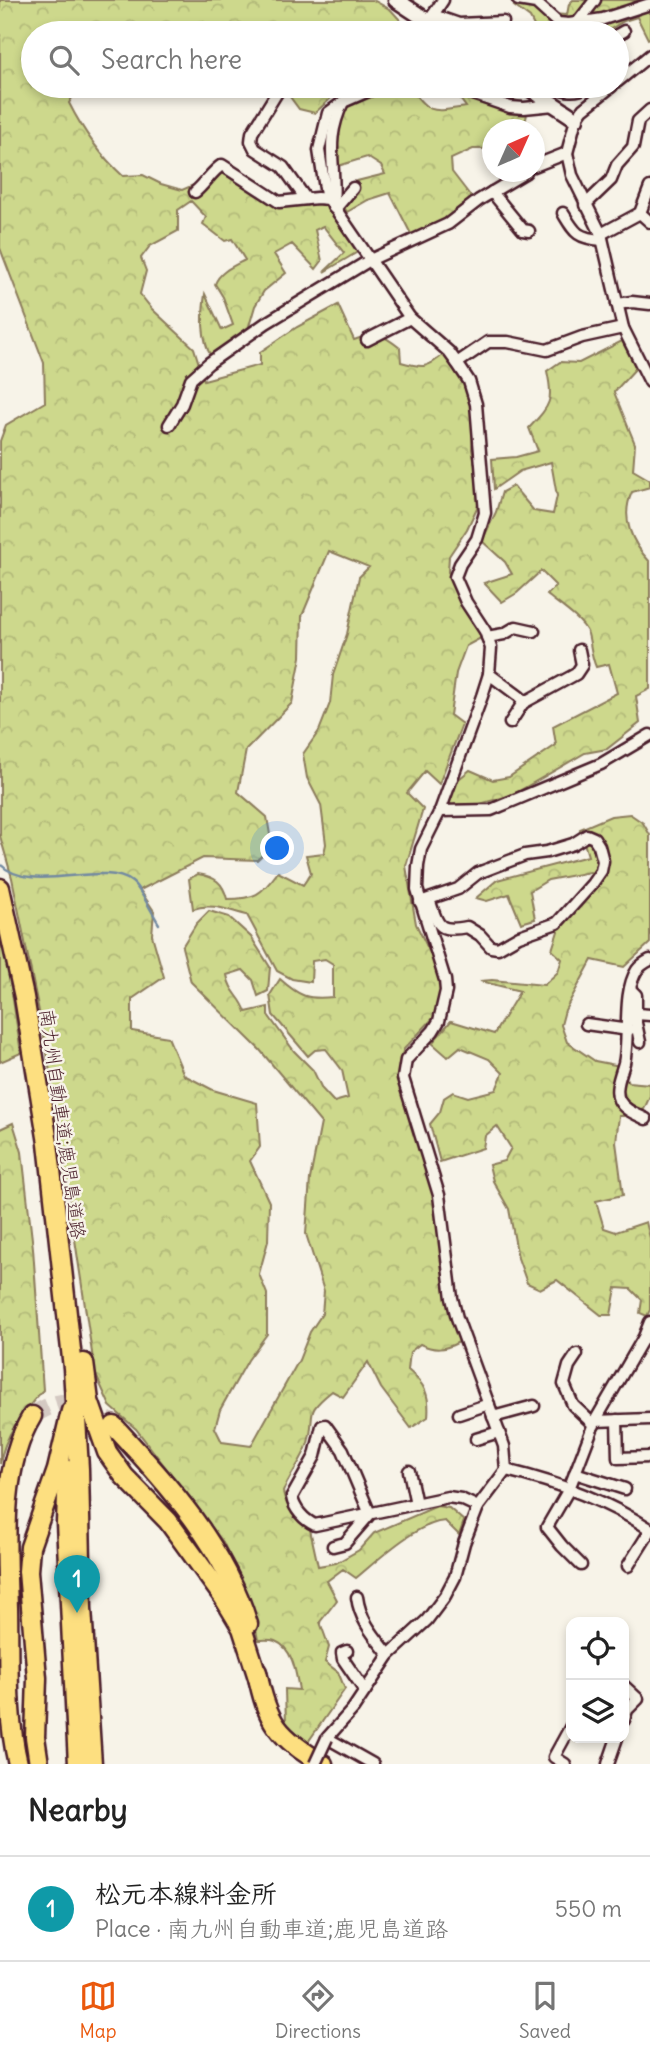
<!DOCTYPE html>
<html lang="en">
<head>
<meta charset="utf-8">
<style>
  body { margin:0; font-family:Delius,"Klee One",sans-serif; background:#f6f6f6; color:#222 }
  .controls { position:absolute; right:21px; bottom:21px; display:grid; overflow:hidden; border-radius:14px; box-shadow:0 4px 10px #0003 }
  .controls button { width:63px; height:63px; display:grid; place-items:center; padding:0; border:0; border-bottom:2px solid #e0e0e0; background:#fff; color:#222; font:35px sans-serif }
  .compass { position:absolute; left:482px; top:119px; width:63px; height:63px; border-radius:50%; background:#fff; box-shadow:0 4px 10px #0003; rotate:45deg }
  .you { position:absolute; left:278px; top:849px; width:24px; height:24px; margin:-18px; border:5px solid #fff; border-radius:50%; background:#1a73e8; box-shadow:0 0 0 10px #1a73e833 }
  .badge { display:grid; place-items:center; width:46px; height:46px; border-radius:50%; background:#ea580c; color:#fff; font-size:23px; font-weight:700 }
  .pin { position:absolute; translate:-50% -58px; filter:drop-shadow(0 2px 4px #0008) }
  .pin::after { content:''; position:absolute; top:37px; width:24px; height:21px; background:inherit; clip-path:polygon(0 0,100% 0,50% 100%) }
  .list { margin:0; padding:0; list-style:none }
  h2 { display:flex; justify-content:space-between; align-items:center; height:91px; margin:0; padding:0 28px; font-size:30px }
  h2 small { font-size:23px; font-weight:400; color:#767676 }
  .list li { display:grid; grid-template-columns:46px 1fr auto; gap:21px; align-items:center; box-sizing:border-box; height:105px; padding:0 28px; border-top:2px solid #e0e0e0 }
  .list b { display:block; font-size:26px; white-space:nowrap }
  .list p { margin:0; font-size:23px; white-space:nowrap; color:#767676 }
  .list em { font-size:23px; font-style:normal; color:#767676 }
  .icon { flex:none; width:38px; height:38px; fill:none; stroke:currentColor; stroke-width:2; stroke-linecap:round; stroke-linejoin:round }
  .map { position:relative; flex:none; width:650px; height:1764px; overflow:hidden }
  .search { position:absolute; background:#fff; box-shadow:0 4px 10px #0003; left:21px; right:21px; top:21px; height:77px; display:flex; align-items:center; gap:18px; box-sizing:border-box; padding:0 24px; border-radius:38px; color:#767676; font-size:26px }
  .sheet { height:196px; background:#fff }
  nav { display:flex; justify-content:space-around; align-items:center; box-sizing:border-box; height:98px; border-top:2px solid #e0e0e0; background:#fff; font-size:19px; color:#767676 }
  nav a { display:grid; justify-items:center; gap:4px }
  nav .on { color:#ea580c }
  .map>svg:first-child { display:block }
  .forest { fill:url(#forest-crowns); stroke:#8c7c5c; stroke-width:2; fill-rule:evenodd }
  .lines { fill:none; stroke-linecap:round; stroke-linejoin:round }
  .stream { stroke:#738aa1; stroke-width:2.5 }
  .highway-tunnel { stroke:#d4c9c2; stroke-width:18; stroke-dasharray:18 9; stroke-linecap:butt }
  .street-casing { stroke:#4a1f2b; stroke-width:15 }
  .secondary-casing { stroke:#4a1f2b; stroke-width:19 }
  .highway-casing { stroke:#4a1f2b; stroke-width:23 }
  .street { stroke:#f7f3e8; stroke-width:10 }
  .secondary { stroke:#f7f3e8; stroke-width:14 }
  .highway { stroke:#fddf80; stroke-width:18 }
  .street-bridge-casing { stroke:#4a1f2b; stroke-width:15; stroke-linecap:butt }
  .street-bridge { stroke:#f7f3e8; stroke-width:10 }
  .labels { text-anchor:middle; stroke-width:5; stroke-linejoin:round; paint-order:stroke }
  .street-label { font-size:19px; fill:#4a1f2b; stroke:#f7f3e8 }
</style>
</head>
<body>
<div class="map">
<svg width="650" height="1764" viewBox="0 0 650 1764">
  <defs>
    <pattern id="forest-crowns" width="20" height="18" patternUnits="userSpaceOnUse" patternTransform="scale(1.75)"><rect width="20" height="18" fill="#cdd88c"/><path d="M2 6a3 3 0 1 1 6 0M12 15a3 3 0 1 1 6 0" fill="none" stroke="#b2b979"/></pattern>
  </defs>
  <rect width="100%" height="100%" fill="#f7f3e8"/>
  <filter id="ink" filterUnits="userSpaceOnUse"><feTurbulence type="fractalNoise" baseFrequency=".0143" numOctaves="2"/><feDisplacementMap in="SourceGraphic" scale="14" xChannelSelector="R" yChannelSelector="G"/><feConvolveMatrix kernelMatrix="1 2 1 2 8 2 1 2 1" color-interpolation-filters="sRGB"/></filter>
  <g filter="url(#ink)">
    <!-- forest -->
    <g class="forest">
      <path d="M0,0H373L391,10L410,31L389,27L387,33H257L238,25L202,33H33V86H79L69,103C83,131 100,155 123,176L143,175L161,184L182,190L203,181L221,166L253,188L281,197L330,203L361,250L324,272L344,253L323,226L315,230L322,261L316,269L292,244L274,254L286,273L264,291L255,306L248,330L211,357C201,337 202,316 205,294L222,330L233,325L223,297L215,284C220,271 234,266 245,260L232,239L225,241L203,224L206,217L191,201L178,210V231L150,246L141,258L146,271L140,294L152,309L194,348L204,380L260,365V352L297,327L338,305L354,340C377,331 381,333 400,348L401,362C423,368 427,369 445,353L453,363L474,407L472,449L481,499L467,529L449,556L448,572L471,602L484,627L481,638L466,646L456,673L450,715L462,724L439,784L425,771L407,793L423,809L406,866L416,924L435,963L442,986L438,1013L404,1049L400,1059L416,1117L439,1175L445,1214L443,1275L459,1342C444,1350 435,1351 420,1344L410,1352L408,1370C425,1384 430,1395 428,1417L411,1428L381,1388L368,1362L343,1397L332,1391C302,1415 317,1412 308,1443C303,1460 289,1475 283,1492C287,1509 294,1516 309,1525L318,1566L336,1563L359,1550L374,1533L437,1506L449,1508L464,1521L459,1535L445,1521C416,1523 378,1560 356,1578L343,1569L327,1581L337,1600L320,1622L329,1647L325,1662L338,1672L345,1689L308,1742L286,1724L285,1689L299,1690C296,1673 293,1648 275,1641C270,1639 263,1640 258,1640L251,1604L223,1542L136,1429L110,1406L95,1373L46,1046L12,878L0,836V441L6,425L45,402L44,363L0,248ZM329,551L369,567L359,577L347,634L333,675L330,703L319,731L303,754L307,778L321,805L326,844L324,853L306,855L311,873L303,885L278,872C261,895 255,899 227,899C223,882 215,877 198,874L189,879L193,909C212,902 229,911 247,915L277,971L292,979L311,982L312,961L325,959L333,964V997C307,1000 299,996 280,979L270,995L273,1015L308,1056L315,1050L326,1049L342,1070L348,1098L334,1102L322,1089L313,1070L294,1051L268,1015V1007L246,1012C241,996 230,993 227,975L243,970L253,980L258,996L268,991L270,967L251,937L229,917L209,911L196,924L182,947L191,982L260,1050L321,1123L310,1179L306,1234L324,1291L322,1314L310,1332L299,1360L251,1446L222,1442L215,1428L220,1410L248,1360L267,1334V1294L259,1274L268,1241L269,1202L250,1161L260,1147L257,1103L213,1090L184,1075L168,1037L132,1031V999L164,977L152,935L154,911L140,890L203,858L257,860L272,846L267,817L238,792L246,750L292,703L301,657L302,616Z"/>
      <path d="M573,0H650V38L648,39L637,17L624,21L604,33H535L536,30L530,18L514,6L517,2L551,14L567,15L569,4Z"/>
      <path d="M282,86H344L315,113L299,109Z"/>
      <path d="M365,86H409C429,115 432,112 466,107L458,96L481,94L529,103L526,119L515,129L492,130V147L488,149H473L451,159L452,172L479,207C458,225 437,231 412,236L390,193L368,200L347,212L337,196L353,182L385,174L381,166L367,157L335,167L337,104L351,93Z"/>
      <path d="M622,341L636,368L614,392L635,444L633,470L650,480V487L632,492C620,518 632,543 650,562V689L636,696L640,723L607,749L585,753L512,795L469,807L449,805L455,782L470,770L493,780L509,777L556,745L553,726L617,693L609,664L596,667C591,656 591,645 588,634C583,620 558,604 547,595L556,586L541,571L517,593L502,602L484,583L512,574L505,562L482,541L496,512L502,492L513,486L534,511L553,514L557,496L551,462L520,471L494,489L492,459L516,457L538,451L529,428C550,405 554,402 547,371L560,362L579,363Z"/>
      <path d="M630,814L643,823L650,835V943L624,967L592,960L565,1010L561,1025L567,1042L595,1061L620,1066L628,1082L650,1084V1096L641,1116H619L616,1142L623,1195L596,1201L604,1228L616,1232L646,1222L650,1238V1310L647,1316L640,1313L642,1300L631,1289L616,1288L611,1315H601L557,1280L540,1289L527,1283L518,1258L509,1209L493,1181L489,1165L504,1161L511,1148L497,1126L485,1136L483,1148L440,1162L430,1124L440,1112L444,1098L453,1092L468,1097L496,1090L503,1073L489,1059L460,1047L448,1057L432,1043L451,1021L494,1034L520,991L480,981L492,980L544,985L558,972L562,959L552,950L566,906L594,880L590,872L548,880L530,891L535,919L521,923L509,894L487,901L476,898L497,880L588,856L580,829L611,816Z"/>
      <path d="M0,931L9,972L21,1053L0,1062Z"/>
      <path d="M13,1123L22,1152L33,1248L43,1390C24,1411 4,1435 0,1464V1129Z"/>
    </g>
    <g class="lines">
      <!-- stream -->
      <path class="stream" d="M0,864C31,896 102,859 132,882C141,889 152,913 159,924"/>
      <!-- highway-tunnel -->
      <path class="highway-tunnel" d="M32,1416C66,1393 85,1401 114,1426"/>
      <!-- street casing -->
      <g class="street-casing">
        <g id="street">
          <path d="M518,0L536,3L558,23L569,24L603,19L650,4"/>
          <path d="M433,15L459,24L503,22"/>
          <path d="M578,22L595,0"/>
          <path d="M425,33L429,21L443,0"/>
          <path d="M617,35L624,31"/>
          <path d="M617,82L650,55"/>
          <path d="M281,86L252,133L251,141L255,149L283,167L306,199"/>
          <path d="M449,86L510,107L524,108L554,105"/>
          <path d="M551,86C564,90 575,94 587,86"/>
          <path d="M612,86L583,109L576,119L567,153L572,175L601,234L623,328L650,382"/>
          <path d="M534,166L567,153"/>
          <path d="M195,192C205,184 212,171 222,165L279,202L317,198L329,199"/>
          <path d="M492,192L523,230L529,231"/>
          <path d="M585,205L611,180L617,165L633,147L638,121L650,110"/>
          <path d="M333,207C337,164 323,144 343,102"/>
          <path d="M335,209L353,188"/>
          <path d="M563,213C575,233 577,238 602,240"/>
          <path d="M640,213L650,222"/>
          <path d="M601,234L640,213L650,187"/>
          <path d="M617,304L632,302L650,304"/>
          <path d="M367,340L410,318"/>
          <path d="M457,363L488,342H508L547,350L582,337L623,328"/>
          <path d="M169,425L182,404L191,379L209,363L266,323L370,260L448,224L479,200L526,172"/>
          <path d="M487,637L504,634L516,627L534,631"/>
          <path d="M489,674L520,697L523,703L510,723"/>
          <path d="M523,703L576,674L582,665L579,650"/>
          <path d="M440,811L491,810L601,764L650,735"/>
          <path d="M420,902L458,889L478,873L525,855L547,852L573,844L587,835L594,838L599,846L603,861L601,871L592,884L557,923L519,936L498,948L491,947L480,935L467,927C436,933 438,924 429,899"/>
          <path d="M631,990L636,995V1023L640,1042"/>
          <path d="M637,1014L650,1015"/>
          <path d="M586,1024L629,1030"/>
          <path d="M646,1119C636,1114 624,1110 619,1100C614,1089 621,1074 624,1063C630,1036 622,993 637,970C640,966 646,962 650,960"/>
          <path d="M577,1354L569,1366L564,1384L573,1405L594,1425"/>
          <path d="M459,1414L489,1404"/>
          <path d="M493,1417L534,1406"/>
          <path d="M617,1420L618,1458L650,1457"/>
          <path d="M595,1421L650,1419"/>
          <path d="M476,1439L499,1432"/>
          <path d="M506,1470C556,1482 607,1501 650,1529"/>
          <path d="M409,1471L416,1504"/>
          <path d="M575,1473L625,1489"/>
          <path d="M333,1546L345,1543L370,1514L343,1450L325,1425L322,1426L315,1456L292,1497C294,1509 304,1520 315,1525L448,1497L461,1499L478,1507"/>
          <path d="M581,1565L562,1546L547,1527L569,1489L595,1421L644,1337L650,1322"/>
          <path d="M628,1566L650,1531"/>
          <path d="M357,1597C360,1621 375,1637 389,1655"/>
          <path d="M347,1651L342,1653L343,1659L365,1691"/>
          <path d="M624,1686L638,1699L627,1710L624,1720"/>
          <path d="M373,1764L327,1738L353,1709L389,1655L427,1620L445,1596L455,1577L464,1543L478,1507L506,1470L504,1446L457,1318L452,1298L439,1195L403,1078L406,1060L433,1031L439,1021L446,991L445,980L417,889L418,866L421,849L440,811L482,696L489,674L491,648L485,631L466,602L455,577L460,564L477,539L485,513L476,404L469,381L457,363L449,352L410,318L326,195L319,150L328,113L343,102L380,86"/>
          <path d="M565,1764L554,1757L571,1726"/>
          <path d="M608,1764L617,1738"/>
        </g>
      </g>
      <!-- secondary casing -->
      <g class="secondary-casing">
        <g id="secondary">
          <path d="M396,0L446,33"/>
          <path d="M526,86L576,119"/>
        </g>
      </g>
      <!-- highway casing -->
      <g class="highway-casing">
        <g id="highway">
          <path d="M0,888L24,997L48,1143L73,1368L79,1469L82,1608L92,1764"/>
          <path d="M84,1363L89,1401L107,1452L124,1476L168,1521L224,1598L242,1628L259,1681"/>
          <path d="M114,1426C169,1486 224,1545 248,1624"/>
          <path d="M68,1470L66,1523L78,1764"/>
          <path d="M257,1672C267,1723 278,1737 323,1764"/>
          <path d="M18,1764C6,1714 9,1659 8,1608C6,1546 0,1468 32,1416"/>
          <path d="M39,1764L35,1737L37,1678L28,1571L30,1547L57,1470L71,1411"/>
        </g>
      </g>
      <!-- street -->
      <use href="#street" class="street"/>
      <!-- secondary -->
      <use href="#secondary" class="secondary"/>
      <!-- highway -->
      <use href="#highway" class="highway"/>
      <!-- street-bridge casing -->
      <g class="street-bridge-casing">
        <path id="street-bridge" d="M315,1764L327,1738"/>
      </g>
      <!-- street-bridge -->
      <use href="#street-bridge" class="street-bridge"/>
    </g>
  </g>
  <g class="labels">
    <!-- street labels -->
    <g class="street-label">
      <text transform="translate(63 1124) rotate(82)" y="7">南九州自動車道;鹿児島道路</text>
    </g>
  </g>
</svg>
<div class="controls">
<button><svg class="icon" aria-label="locate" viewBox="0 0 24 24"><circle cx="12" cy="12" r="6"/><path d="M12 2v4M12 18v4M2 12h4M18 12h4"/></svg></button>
<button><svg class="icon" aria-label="layers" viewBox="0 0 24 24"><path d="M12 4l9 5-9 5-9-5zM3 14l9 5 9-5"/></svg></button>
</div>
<svg class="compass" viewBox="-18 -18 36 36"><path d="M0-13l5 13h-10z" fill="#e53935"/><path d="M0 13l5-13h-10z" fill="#767676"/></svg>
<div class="you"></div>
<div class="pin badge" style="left:77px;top:1613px;background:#0f9aa8">1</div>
<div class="search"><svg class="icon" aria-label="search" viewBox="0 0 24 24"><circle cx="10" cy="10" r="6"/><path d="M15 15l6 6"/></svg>Search here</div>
</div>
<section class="sheet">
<h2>Nearby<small></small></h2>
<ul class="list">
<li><span class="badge" style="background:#0f9aa8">1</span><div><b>松元本線料金所</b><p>Place · 南九州自動車道;鹿児島道路</p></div><em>550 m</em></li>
</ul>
</section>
<nav>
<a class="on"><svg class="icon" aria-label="map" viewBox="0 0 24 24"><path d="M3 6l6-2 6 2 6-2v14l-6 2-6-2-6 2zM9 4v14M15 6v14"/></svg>Map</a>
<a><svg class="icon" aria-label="directions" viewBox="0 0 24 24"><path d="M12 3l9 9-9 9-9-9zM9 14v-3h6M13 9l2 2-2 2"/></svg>Directions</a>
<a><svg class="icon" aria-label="saved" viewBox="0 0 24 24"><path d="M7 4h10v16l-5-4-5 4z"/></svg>Saved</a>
</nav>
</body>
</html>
